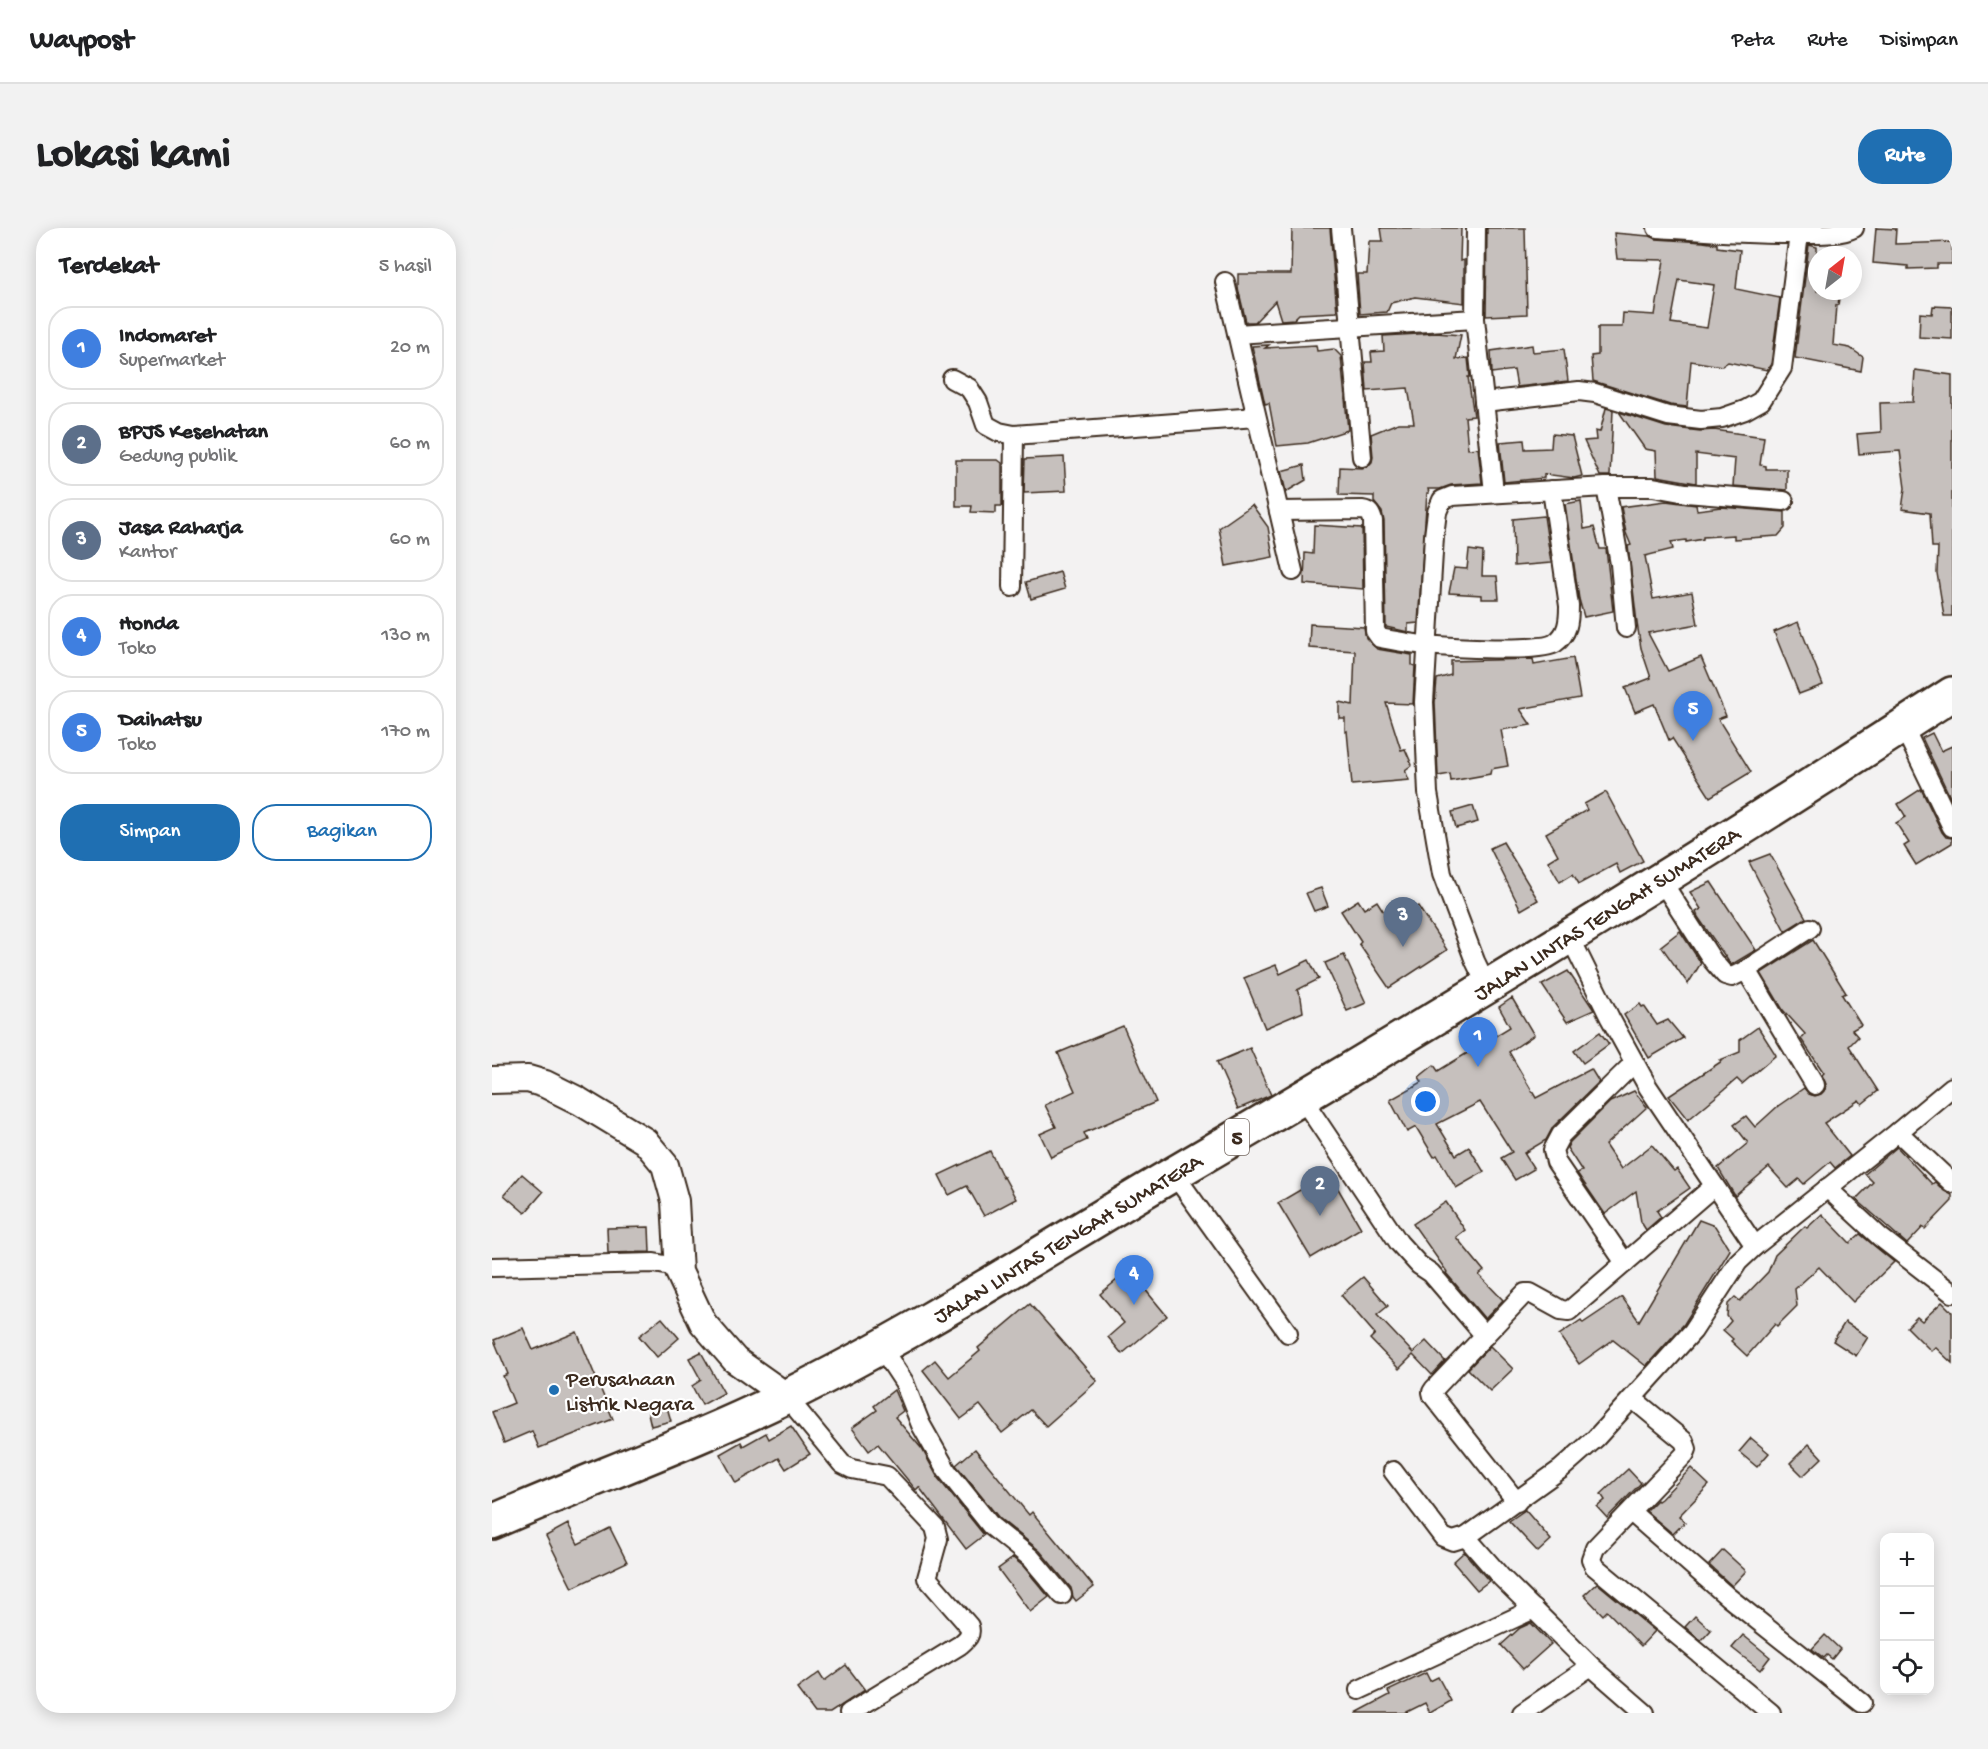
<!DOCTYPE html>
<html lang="id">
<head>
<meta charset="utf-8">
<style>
  body { margin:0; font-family:"Gochi Hand",sans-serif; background:#f2f2f2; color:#202124 }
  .controls { position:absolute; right:18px; bottom:18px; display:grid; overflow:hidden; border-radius:12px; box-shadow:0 3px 15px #0003 }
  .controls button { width:54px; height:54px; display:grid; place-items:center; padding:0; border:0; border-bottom:2px solid #e0e0e0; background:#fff; color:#202124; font:30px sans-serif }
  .compass { position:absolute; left:1316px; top:18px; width:54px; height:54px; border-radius:50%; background:#fff; box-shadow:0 3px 15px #0003; rotate:31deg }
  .you { position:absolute; left:934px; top:874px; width:21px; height:21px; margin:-15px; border:4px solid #fff; border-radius:50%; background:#1a73e8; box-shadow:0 0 0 9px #1a73e833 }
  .badge { display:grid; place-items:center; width:39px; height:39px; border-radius:50%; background:#1f6fb2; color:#fff; font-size:20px; font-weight:700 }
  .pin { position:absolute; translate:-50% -50px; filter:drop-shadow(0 2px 3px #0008) }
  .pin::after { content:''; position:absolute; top:32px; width:21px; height:18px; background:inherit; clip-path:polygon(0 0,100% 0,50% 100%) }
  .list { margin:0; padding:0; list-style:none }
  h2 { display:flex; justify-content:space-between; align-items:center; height:78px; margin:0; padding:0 24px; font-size:26px }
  h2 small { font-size:20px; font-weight:400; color:#757577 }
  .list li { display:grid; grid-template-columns:39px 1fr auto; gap:18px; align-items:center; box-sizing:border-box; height:84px; margin:0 12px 12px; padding:0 12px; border:2px solid #e0e0e0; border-radius:24px }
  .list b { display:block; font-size:22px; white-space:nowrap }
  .list p { margin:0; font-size:20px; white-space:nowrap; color:#757577 }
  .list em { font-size:20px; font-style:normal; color:#757577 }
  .actions { display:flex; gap:12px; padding:18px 24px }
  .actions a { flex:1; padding:14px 0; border:2px solid #1f6fb2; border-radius:24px; text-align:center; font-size:21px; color:#1f6fb2 }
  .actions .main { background:#1f6fb2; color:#fff }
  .icon { flex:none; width:33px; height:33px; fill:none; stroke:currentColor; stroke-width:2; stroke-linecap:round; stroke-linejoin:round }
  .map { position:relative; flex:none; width:1460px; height:1485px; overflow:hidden; border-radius:24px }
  header { display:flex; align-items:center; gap:36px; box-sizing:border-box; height:84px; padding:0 30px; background:#fff; border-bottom:2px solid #e0e0e0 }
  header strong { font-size:28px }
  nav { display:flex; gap:33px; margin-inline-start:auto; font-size:21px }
  .intro { display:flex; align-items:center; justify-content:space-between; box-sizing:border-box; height:144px; padding:0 36px }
  h1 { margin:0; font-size:42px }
  .button { padding:15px 27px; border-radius:24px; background:#1f6fb2; color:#fff; font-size:21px; font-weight:700 }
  main { display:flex; gap:36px; padding:0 36px }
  aside { flex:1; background:#fff; border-radius:24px; box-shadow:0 3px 15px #0003 }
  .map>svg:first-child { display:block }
  .building { fill:#c6c0bd; stroke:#3b2a1e; stroke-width:1.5; fill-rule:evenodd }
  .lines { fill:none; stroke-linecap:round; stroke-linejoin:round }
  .street-casing { stroke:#3b2a1e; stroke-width:22 }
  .secondary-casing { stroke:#3b2a1e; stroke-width:30 }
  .highway-casing { stroke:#3b2a1e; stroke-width:38 }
  .street { stroke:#fff; stroke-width:18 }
  .secondary { stroke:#fff; stroke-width:26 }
  .highway { stroke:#fff; stroke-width:33 }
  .poi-dot { fill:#1f6fb2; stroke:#fff; stroke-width:2 }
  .labels { text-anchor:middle; stroke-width:4.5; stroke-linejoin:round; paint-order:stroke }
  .shield { fill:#fff; stroke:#766a62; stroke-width:1.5 }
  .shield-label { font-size:21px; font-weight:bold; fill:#3b2a1e }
  .street-label { font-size:22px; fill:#3b2a1e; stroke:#fff }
  .poi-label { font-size:22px; fill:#3b2a1e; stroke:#fff; text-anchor:start }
</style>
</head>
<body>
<header>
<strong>Waypost</strong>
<nav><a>Peta</a><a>Rute</a><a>Disimpan</a></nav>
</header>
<div class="intro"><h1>Lokasi kami</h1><a class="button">Rute</a></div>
<main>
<aside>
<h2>Terdekat<small>5 hasil</small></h2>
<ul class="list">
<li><span class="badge" style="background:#3f7fe0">1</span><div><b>Indomaret</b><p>Supermarket</p></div><em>20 m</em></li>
<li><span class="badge" style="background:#5c6f8a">2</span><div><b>BPJS Kesehatan</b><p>Gedung publik</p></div><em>60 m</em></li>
<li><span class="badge" style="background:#5c6f8a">3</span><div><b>Jasa Raharja</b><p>Kantor</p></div><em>60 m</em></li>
<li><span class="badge" style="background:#3f7fe0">4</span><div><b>Honda</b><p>Toko</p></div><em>130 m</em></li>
<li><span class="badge" style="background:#3f7fe0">5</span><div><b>Daihatsu</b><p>Toko</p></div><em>170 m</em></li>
</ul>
<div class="actions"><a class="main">Simpan</a><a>Bagikan</a></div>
</aside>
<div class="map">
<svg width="1460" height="1485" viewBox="0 0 1460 1485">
  <rect width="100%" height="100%" fill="#f3f2f2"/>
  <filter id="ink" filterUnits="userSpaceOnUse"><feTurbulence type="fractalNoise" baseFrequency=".0167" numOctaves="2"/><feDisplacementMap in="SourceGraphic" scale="12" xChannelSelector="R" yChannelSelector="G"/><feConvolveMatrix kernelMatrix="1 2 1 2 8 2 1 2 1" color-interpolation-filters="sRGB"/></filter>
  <g filter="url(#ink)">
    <!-- building -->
    <g class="building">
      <path d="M800,0H838L845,84L807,86L802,91L789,92L783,73L763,94H754L746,60V46H799Z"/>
      <path d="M889,0H969L968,33L972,32V75L923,69L899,75L895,84L868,86L865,46H875L877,13H891Z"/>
      <path d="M995,0H1033L1035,86L994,88Z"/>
      <path d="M1384,0L1404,1L1403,16L1460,14V36H1445V40L1416,41V38L1381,35Z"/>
      <path d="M1122,5L1157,8L1164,11L1211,14L1225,16V19L1248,22L1244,61L1288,70L1279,136L1275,142L1236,134L1230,138L1199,133L1195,179L1178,177L1101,153L1099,128L1106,127V99H1130L1131,85L1163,87L1172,32L1125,31ZM1187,52L1222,57L1215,100L1179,95Z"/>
      <path d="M1317,17L1325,19V63H1348L1346,77H1344L1341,117L1358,120L1371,129L1369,143L1303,130Z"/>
      <path d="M1441,78L1460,79V111L1427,109L1428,85L1440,86Z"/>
      <path d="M944,105L969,107L964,131L976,130L978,149H976L982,188L973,189L976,221L986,220L990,255L959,257L948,261H936L937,265H935L926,395L916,396V404L894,399L892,293L890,284L882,274V268L847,267L848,239L870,240L876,238L880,234L881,229L879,206L906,195H922L916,160L875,163L873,134H880L879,124L892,123L891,108Z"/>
      <path d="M777,117L773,120L824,117L825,123L842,121L849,128L856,202L816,215L785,218L777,175L773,176L760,118Z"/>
      <path d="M1040,117L1041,124L1072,121L1076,153L1025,159L1022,142L1000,145L999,123Z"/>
      <path d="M1423,142L1460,147V388H1452L1445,345L1446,319H1440L1438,285L1410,281L1413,260L1408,223L1367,226L1365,206L1389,204L1388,175L1421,174Z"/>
      <path d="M1114,180L1121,182L1118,248H1108L1092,213L1104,212L1103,203L1108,204Z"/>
      <path d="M1127,184L1174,199L1208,203L1222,202L1272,209L1268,237L1274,238V241H1295V262L1241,258L1243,231L1204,226V255L1165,248L1164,223L1153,221Z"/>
      <path d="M1060,206L1080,208L1090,248L1082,250L1052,246V250L1012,254L1008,214L1032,212L1033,221L1059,220Z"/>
      <path d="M572,229L574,263L532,265L533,231Z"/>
      <path d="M464,232H506L510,235V278H504V285L479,284L480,278H464Z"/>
      <path d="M812,237L814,252L794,264L789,243Z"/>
      <path d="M1089,273L1092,301L1102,299L1108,321H1114L1121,383L1092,389L1087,371L1073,276Z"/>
      <path d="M1174,273L1204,277L1205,282L1229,279L1293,284V300L1286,308L1242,311V307L1211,309V311L1194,314V312L1179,314L1181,321L1153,328L1161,371L1200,364L1206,396L1156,405L1176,443L1209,429L1234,488L1226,491L1259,544L1218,569L1180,510L1177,512L1162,476L1143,484L1133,460L1159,450L1149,420L1145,395L1136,318L1139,317L1134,305L1129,279Z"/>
      <path d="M760,277L776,299L781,329L734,338L727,300Z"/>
      <path d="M1052,288L1059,335L1022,338L1021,291Z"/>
      <path d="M822,297L870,300L871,361L812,356L813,325L821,326Z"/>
      <path d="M977,322L991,324L990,348H1005L1007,371H990V367L957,365L962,340L975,341Z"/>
      <path d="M568,344L573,361L539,371L534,354Z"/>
      <path d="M1306,394L1331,457L1307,466L1282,404Z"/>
      <path d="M818,396L872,399L874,410L885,421L920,427V437L923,438L921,476L894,475L909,522L913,521L920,537L913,542L917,552L860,557L855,503L853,504V490H847V474L861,477L863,423L817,420Z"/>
      <path d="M1081,430L1088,470L1028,481L1039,497L1009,502L1016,538L999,541L998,546L959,553L958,546L946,548L943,474L945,451L959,447V433L1041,431L1042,437Z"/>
      <path d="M1440,505L1449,523L1460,518V573L1430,510Z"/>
      <path d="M1429,561L1450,604L1454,609L1460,610V615L1424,637L1412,618L1417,615L1404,595L1414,589L1406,576Z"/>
      <path d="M1114,564L1151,633L1128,645L1124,636L1087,656L1081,646L1068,654L1056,633L1066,627L1054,605L1095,582L1092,576Z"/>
      <path d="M981,578L986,594L964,600L960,584Z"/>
      <path d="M1011,614L1046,672L1029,682L998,620Z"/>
      <path d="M1278,626L1314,690L1293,703L1257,634Z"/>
      <path d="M1219,654L1264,722L1239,737L1206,689L1204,684L1209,681L1198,664Z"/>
      <path d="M829,660L836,678L822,683L814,665Z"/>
      <path d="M866,672L872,681L885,673L899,695L926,678L955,722L897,760L867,716L869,714L849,683Z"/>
      <path d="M1188,703L1209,735L1196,756L1169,718Z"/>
      <path d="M1321,712L1354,765L1350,767L1369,797L1360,802L1366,809L1357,818L1386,863L1370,876L1367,872L1332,895L1358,928L1343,940L1338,934L1312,956L1307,951L1296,960L1277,939L1243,968L1226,940L1256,915L1242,897L1254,888L1263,899L1286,878L1312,860L1317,866L1323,868L1329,866L1333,862L1334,856L1330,847L1332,845L1309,811L1313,806L1291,782L1269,745Z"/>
      <path d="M852,727L874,775L855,783L833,735Z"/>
      <path d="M817,732L827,751L805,762L809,770L811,784L773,800L752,750L784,737L788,746Z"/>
      <path d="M1076,743L1102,782L1075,794L1050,757Z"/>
      <path d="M1020,770L1042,807L1017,824L1044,870L1099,841L1107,854L1061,899L1054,912L1032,925L1042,941L1023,952L1009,930L1020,924L988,874L945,896L964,927L977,919L992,944L964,960L945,927L942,929L924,899L915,904L898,872L930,854L927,849L942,837L946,843L1018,799L1007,779Z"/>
      <path d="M1148,776L1150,779L1152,778L1165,797L1176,792L1191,810L1157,830L1132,787Z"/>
      <path d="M631,798L664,874L592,905L595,912L559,929L548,906L564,899L553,877L583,863L566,825Z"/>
      <path d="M1266,799L1284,827L1250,856L1245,851L1196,892L1177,868L1230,833L1228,832L1248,824V812Z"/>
      <path d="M1108,804L1117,816L1091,835L1082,823Z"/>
      <path d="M758,820L779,867L746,881L725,834Z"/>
      <path d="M1142,863L1155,879L1113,917L1129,941L1160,917L1182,943L1185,941L1198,960L1165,983L1169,989L1154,1002L1149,994L1144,963L1113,986L1085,945L1090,943L1075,920L1078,914L1118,874Z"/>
      <path d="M1405,919L1440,956L1443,954L1452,963L1460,967V973L1433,1001L1431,999L1415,1016L1364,971L1381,954L1373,946Z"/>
      <path d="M498,923L511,950L512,949L524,971L492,988L475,958L457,967L447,947Z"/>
      <path d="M837,945L869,1000L819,1030L786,975Z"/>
      <path d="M30,946L51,964L33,985L12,967Z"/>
      <path d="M954,974L973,1002L964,1009L992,1043L987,1047L1011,1072L993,1091L954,1045L955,1044L921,996Z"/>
      <path d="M1330,986L1358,1015L1368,1006L1402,1034L1361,1074L1327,1039L1303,1061L1305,1078L1285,1098L1283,1096L1255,1128L1239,1113L1241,1111L1231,1102L1239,1093L1235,1088L1236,1076L1243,1069L1248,1073L1276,1044L1283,1027L1313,998L1315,1000Z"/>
      <path d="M1207,992L1223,998L1238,1022L1192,1096L1154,1138L1121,1112L1087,1136L1067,1107L1089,1092L1091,1095L1130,1069L1147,1093Z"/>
      <path d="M157,999L158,1024L116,1025L115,1000Z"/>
      <path d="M637,1042L675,1088L630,1126L616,1109L632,1095L608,1066Z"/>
      <path d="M871,1049L896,1078L885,1087L921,1125L934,1113L953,1133L940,1147L921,1127L907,1141L878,1111L883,1106L849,1067Z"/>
      <path d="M1450,1074L1460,1084V1135L1443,1119L1439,1123L1415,1099L1425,1089L1430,1093Z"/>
      <path d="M538,1076L605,1153L554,1198L539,1182L510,1205L488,1177L469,1191L431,1142L443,1132L457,1149L488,1123L486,1120Z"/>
      <path d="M170,1090L187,1110L165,1129L147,1108Z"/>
      <path d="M1353,1094L1376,1109L1364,1128L1341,1113Z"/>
      <path d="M31,1100L41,1122L85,1104L121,1191L47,1220L40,1203L12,1215L0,1184L22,1175L11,1148L16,1146L2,1112Z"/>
      <path d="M998,1118L1021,1141L998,1163L976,1141Z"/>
      <path d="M209,1124L232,1165L210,1177L200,1158L209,1152L197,1130Z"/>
      <path d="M402,1162L411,1183L403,1189L430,1221L446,1250L492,1307L474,1321L427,1259L424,1262L386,1216L377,1223L360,1200L385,1182L382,1178Z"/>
      <path d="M175,1179L179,1193L159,1198L156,1185Z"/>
      <path d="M299,1198L318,1226L294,1241L287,1230L244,1255L228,1226L249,1214L251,1218L274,1205L277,1211Z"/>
      <path d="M1259,1210L1277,1225L1265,1239L1247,1224Z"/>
      <path d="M1317,1216L1330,1230L1311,1248L1298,1235Z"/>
      <path d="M483,1221L537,1287L540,1284L602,1359L584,1373L581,1369L579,1360L548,1323L507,1290L464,1237Z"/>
      <path d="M1199,1240L1217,1257L1187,1288L1193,1294L1181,1306L1154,1283L1165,1272L1166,1273L1169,1271Z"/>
      <path d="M1136,1241L1149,1255L1115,1290L1105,1279L1113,1272L1109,1266Z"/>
      <path d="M1033,1282L1059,1312L1046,1324L1017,1293Z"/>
      <path d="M76,1296L86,1316L118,1300L135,1334L80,1360L54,1308Z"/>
      <path d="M1231,1322L1254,1343L1240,1358L1217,1337Z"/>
      <path d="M972,1324L997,1353L985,1362L961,1334Z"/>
      <path d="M521,1330L531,1338L557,1369L538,1384L506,1341Z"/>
      <path d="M1105,1355L1163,1403L1149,1418L1115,1383L1111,1387L1092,1367Z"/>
      <path d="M1203,1388L1219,1402L1209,1413L1193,1399Z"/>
      <path d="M1039,1395L1059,1416L1031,1441L1009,1417L1028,1400Z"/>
      <path d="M1251,1407L1278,1429L1268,1442L1240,1420Z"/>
      <path d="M1333,1407L1348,1421L1340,1431L1335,1427L1332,1430L1320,1421Z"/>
      <path d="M354,1437L373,1462L338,1485H323L305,1461L327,1445L332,1453Z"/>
      <path d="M934,1445L938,1453L946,1449L959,1473L938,1485L933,1475L913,1485H864L898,1467L896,1463Z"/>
    </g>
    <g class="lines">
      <!-- street casing -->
      <g class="street-casing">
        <g id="street">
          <path d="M849,0L870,229"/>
          <path d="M984,0L983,91L1002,264"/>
          <path d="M1165,0C1214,3 1263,7 1312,6C1328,6 1348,7 1362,0"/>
          <path d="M733,54L801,343"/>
          <path d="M745,106L983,91"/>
          <path d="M460,151L477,160L486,174L494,197L507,204L522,207L764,189"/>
          <path d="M992,174L1087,163L1103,165L1176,188L1209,192L1230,190L1253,182L1269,173L1290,140L1307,6"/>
          <path d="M1114,259L1128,336L1134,400"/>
          <path d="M787,283L870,282C878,283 879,286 881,293L883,403L888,410C904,413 919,416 934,417C955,419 1050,425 1063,415C1076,406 1077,393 1077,378L1060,262"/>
          <path d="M520,359L522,207"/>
          <path d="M1411,498L1460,599"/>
          <path d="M1169,652L1221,733L1233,747L1240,749L1254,742L1323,857"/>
          <path d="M1078,709L1118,790L1156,859L1263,1018"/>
          <path d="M1254,742L1318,700"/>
          <path d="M995,758L983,733L950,646L936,565L932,474L942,308L945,284L950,272L960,268L1114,259H1161L1194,265L1292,273"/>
          <path d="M810,870L907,1015L927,1037L939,1045L993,1108"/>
          <path d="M1406,904L1460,859"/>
          <path d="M682,946L796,1105"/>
          <path d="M1335,960L1388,1009L1460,1065"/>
          <path d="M1133,1035L1064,934L1061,922L1069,907L1142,835"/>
          <path d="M0,1039L162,1035L179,1038L187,1044"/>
          <path d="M389,1119L412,1154L429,1197L455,1243L499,1298L539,1330L570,1367"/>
          <path d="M294,1168L350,1236L360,1241L395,1248L443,1299L446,1311L435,1350L477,1398C480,1407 475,1411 468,1417L357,1485"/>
          <path d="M1141,1171L1192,1213L1195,1221L1193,1226L1103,1320L1099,1331L1102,1338L1279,1485"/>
          <path d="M901,1243L951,1309L961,1313L974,1309L1069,1241L1104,1210L1201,1103L1246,1034L1263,1018L1406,904L1460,955"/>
          <path d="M1025,1274L941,1168L940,1164L942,1161L1033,1065H1038L1069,1082L1077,1083L1222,958"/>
          <path d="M1139,1284L1236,1369L1370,1475"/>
          <path d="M974,1309L1009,1349L1099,1438L1153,1485"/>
          <path d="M867,1462L1042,1381"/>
          <path d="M1030,1485L1099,1438"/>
        </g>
      </g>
      <!-- secondary casing -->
      <g class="secondary-casing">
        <path id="secondary" d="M0,852L36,851L53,856L87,873L153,913L173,937L183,973L187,1044L211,1095L243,1132L294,1168"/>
      </g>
      <!-- highway casing -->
      <g class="highway-casing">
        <path id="highway" d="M0,1294C98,1251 199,1215 295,1168C429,1102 555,1020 683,945C946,791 1205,632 1460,466"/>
      </g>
      <!-- street -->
      <use href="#street" class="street"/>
      <!-- secondary -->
      <use href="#secondary" class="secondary"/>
      <!-- highway -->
      <use href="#highway" class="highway"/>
    </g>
  </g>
  <!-- markers -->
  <circle class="poi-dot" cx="62" cy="1162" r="6"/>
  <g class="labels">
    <!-- shield labels -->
    <rect class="shield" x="733" y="891" width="24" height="36" rx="4.5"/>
    <g class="shield-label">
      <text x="745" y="916">5</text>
    </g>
    <!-- street labels -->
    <g class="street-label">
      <text transform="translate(1114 684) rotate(-32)" y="8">JALAN LINTAS TENGAH SUMATERA</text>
      <text transform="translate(575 1009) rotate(-31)" y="8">JALAN LINTAS TENGAH SUMATERA</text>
    </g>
    <!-- poi labels -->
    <g class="poi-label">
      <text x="74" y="1157">Perusahaan<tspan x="74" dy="25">Listrik Negara</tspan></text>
    </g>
  </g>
</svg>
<div class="controls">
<button>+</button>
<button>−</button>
<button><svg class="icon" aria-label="locate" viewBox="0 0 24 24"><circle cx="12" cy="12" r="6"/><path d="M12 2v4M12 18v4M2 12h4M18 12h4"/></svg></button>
</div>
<svg class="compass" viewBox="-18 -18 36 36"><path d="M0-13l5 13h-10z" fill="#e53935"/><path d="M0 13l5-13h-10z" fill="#757577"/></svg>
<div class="you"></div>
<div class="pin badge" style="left:986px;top:839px;background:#3f7fe0">1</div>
<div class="pin badge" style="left:828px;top:988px;background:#5c6f8a">2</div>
<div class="pin badge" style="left:911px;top:719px;background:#5c6f8a">3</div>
<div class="pin badge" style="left:642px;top:1077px;background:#3f7fe0">4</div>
<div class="pin badge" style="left:1201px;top:513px;background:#3f7fe0">5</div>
</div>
</main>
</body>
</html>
